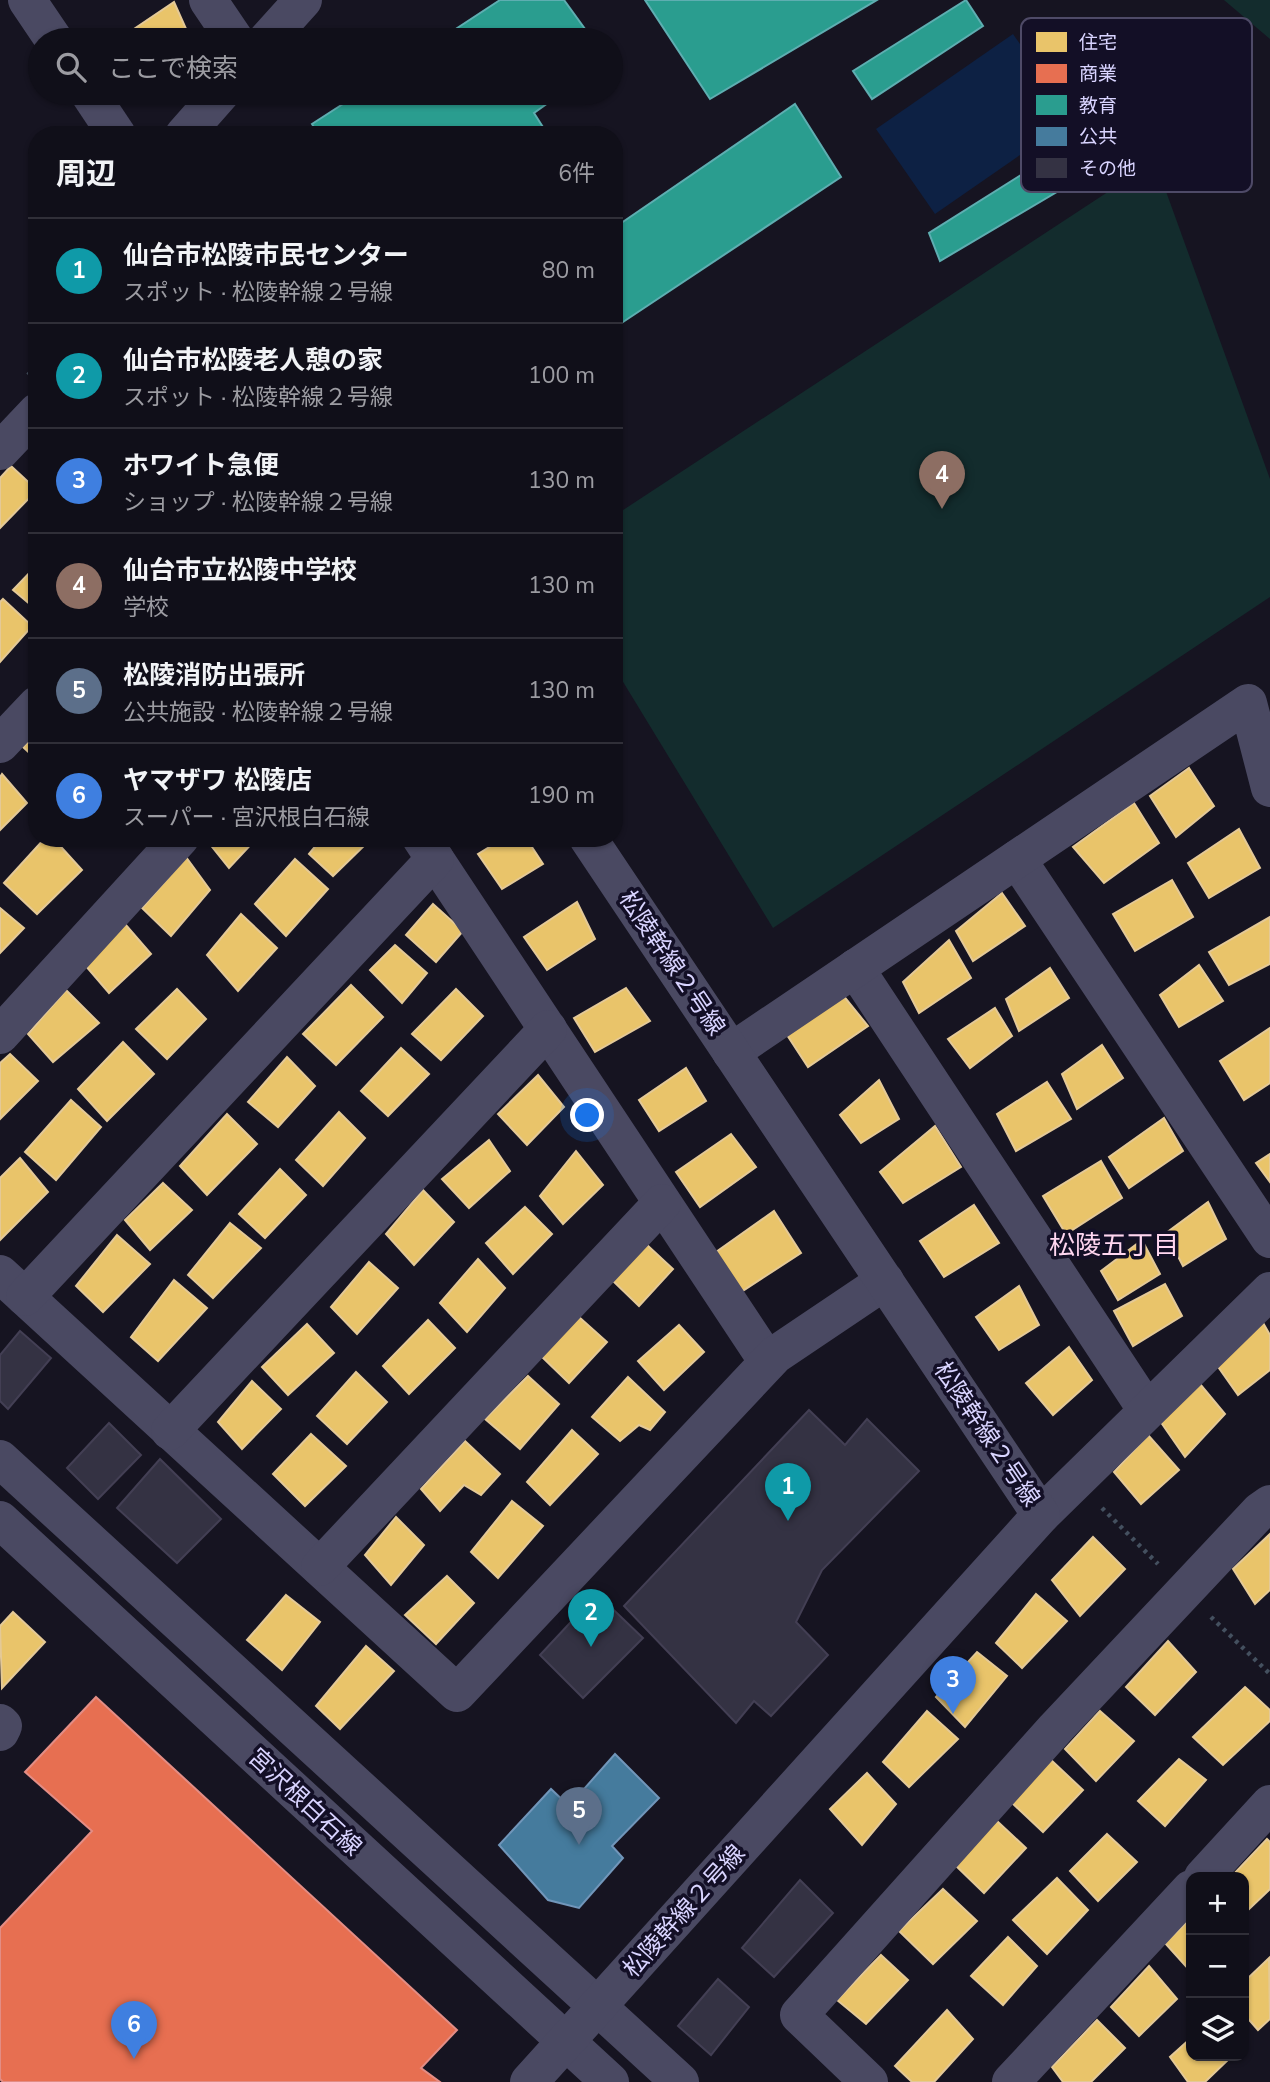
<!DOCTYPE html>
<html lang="ja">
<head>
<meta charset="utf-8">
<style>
  body { margin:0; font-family:"Nunito Sans","Noto Sans JP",sans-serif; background:#191822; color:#f1f3f6 }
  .controls { position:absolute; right:21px; bottom:21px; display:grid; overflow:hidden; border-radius:14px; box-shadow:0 2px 5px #0004 }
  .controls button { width:63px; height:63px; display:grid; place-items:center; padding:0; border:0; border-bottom:2px solid #302f38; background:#100f19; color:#f1f3f6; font:35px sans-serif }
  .you { position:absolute; left:588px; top:1116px; width:24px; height:24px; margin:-18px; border:5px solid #fff; border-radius:50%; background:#1a73e8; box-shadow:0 0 0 10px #1a73e833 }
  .badge { display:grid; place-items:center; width:46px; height:46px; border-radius:50%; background:#2563eb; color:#fff; font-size:23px; font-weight:700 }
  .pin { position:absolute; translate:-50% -58px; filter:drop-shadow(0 2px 4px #0008) }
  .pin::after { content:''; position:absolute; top:37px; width:24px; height:21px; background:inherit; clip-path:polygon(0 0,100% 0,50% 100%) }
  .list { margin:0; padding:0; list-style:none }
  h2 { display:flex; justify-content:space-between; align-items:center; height:91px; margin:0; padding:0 28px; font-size:30px }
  h2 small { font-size:23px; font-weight:400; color:#9c9ca2 }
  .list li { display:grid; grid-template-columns:46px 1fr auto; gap:21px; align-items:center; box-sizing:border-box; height:105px; padding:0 28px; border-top:2px solid #302f38 }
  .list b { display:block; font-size:26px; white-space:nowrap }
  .list p { margin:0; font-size:23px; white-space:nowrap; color:#9c9ca2 }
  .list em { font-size:23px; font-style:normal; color:#9c9ca2 }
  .icon { flex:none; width:38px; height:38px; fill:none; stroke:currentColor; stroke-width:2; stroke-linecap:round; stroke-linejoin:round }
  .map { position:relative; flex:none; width:1270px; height:2082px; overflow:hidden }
  .search { position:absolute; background:#100f19; box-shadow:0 2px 5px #0004; left:28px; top:28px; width:595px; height:77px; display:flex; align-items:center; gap:18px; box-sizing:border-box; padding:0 24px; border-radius:38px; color:#9c9ca2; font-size:26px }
  .panel { position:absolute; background:#100f19; box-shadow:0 2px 5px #0004; left:28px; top:126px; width:595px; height:721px; border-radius:28px }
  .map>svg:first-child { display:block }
  .green { fill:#132c2d }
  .water { fill:#0d2144 }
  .homes { fill:#e9c46a; stroke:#e4c997; stroke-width:2 }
  .shops { fill:#e76f51; stroke:#e38d85; stroke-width:2 }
  .schools { fill:#2a9d8f; stroke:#5eaeb1; stroke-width:2 }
  .public { fill:#457b9d; stroke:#7196ba; stroke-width:2 }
  .building { fill:#343243; stroke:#433f54; stroke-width:2 }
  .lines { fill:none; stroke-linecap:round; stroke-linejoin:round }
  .path { stroke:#44505f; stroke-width:4.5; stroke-dasharray:3.5 5; stroke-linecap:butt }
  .minor { stroke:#4a4962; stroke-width:38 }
  .labels { text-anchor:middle; stroke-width:7; stroke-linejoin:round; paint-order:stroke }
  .street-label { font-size:24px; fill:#d9d4ff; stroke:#130f26 }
  .neighbourhood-label { font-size:26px; fill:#ffd6f0; stroke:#130f26 }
  .key { fill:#130f26; stroke:#4e4a67; stroke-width:2 }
  .key-label { font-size:19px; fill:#d9d4ff }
</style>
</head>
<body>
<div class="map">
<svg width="1270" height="2082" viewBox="0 0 1270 2082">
  <rect width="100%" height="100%" fill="#161421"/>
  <!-- green -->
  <g class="green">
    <path d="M1224,0H1270V39Z"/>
    <path d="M1155,161L1270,479V597L773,928L614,667V516Z"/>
  </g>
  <!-- water -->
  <path class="water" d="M1013,34L1072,119L935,214L876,129Z"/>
  <!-- homes -->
  <g class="homes">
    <path d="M174,2L191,40H128L125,35Z"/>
    <path d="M11,466L37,490L0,528V478Z"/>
    <path d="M37,565V610L13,590Z"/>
    <path d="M3,599L32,626L0,662V602Z"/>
    <path d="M37,734V760L23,747Z"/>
    <path d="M1189,768L1214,806L1176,837L1150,796Z"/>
    <path d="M2,774L27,803L0,830V777Z"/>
    <path d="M1134,803L1159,843L1104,883L1073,847Z"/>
    <path d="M1239,829L1260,868L1209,898L1188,863Z"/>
    <path d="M45,838H53L82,870L37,914L4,883Z"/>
    <path d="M205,838H257L229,868Z"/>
    <path d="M322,838H372L333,876L309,854Z"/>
    <path d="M504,838H526L543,864L502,889L478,854Z"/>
    <path d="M186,857L210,890L171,936L142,908Z"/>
    <path d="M295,859L328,889L286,936L255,904Z"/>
    <path d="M1172,880L1193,917L1135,951L1113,914Z"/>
    <path d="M1002,893L1025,926L973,961L956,931Z"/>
    <path d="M577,902L595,939L547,970L524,937Z"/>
    <path d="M433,904L463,931L436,962L406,935Z"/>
    <path d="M0,908L24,928L0,953Z"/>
    <path d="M241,914L277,948L238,991L207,955Z"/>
    <path d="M1270,917V964L1229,985L1209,952Z"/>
    <path d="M125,924L151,954L109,993L85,965Z"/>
    <path d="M949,940L971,978L919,1013L903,982Z"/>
    <path d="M395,945L427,973L402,1003L370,970Z"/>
    <path d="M1199,965L1223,1001L1179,1027L1160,995Z"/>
    <path d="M1050,968L1069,998L1019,1031L1006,999Z"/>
    <path d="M351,985L383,1017L336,1065L303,1034Z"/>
    <path d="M626,988L650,1021L595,1052L574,1018Z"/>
    <path d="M177,989L206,1019L167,1059L136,1029Z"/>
    <path d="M456,989L483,1016L441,1060L412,1034Z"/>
    <path d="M66,990L99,1023L53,1062L28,1034Z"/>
    <path d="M842,994L868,1026L808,1067L787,1035Z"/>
    <path d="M995,1008L1012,1036L970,1068L948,1039Z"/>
    <path d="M1270,1028V1083L1244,1100L1220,1061Z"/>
    <path d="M123,1042L154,1074L107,1121L78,1089Z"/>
    <path d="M1102,1045L1123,1078L1077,1109L1062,1074Z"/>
    <path d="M401,1048L429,1074L388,1116L361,1091Z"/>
    <path d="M10,1054L38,1081L0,1119V1063Z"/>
    <path d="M287,1057L315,1086L278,1127L248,1102Z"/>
    <path d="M686,1068L706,1101L659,1131L639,1100Z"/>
    <path d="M538,1075L564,1107L527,1145L498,1114Z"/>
    <path d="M879,1080L899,1119L861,1143L840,1115Z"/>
    <path d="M1047,1082L1071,1119L1016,1151L997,1114Z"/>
    <path d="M71,1100L101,1127L56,1180L25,1152Z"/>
    <path d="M339,1112L365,1138L323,1186L296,1160Z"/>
    <path d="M227,1114L257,1144L207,1195L180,1166Z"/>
    <path d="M1164,1118L1183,1151L1129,1188L1109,1157Z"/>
    <path d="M935,1126L961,1167L903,1203L880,1172Z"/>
    <path d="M731,1134L756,1167L700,1207L676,1172Z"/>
    <path d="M489,1140L510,1171L469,1208L442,1179Z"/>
    <path d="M576,1151L603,1185L563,1224L540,1196Z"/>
    <path d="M1270,1154V1182L1256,1163Z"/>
    <path d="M20,1158L48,1192L0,1240V1178Z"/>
    <path d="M1101,1161L1122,1198L1066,1234L1043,1196Z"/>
    <path d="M280,1169L306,1195L265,1238L239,1214Z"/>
    <path d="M163,1183L192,1210L150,1250L125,1220Z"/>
    <path d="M423,1190L454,1222L414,1265L386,1234Z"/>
    <path d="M1208,1202L1226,1239L1183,1266L1166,1233Z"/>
    <path d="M974,1205L999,1243L944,1277L920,1241Z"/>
    <path d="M525,1207L552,1234L513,1274L486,1243Z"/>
    <path d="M774,1211L801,1253L741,1292L716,1252Z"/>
    <path d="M230,1223L261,1248L213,1298L188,1275Z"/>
    <path d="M117,1235L150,1264L103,1312L76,1286Z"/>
    <path d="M1142,1240L1160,1274L1118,1300L1101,1271Z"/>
    <path d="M646,1244L673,1269L639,1306L612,1280Z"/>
    <path d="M478,1259L505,1288L467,1332L440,1303Z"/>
    <path d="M369,1262L398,1288L357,1334L331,1307Z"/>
    <path d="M174,1280L207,1308L158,1361L131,1337Z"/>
    <path d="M1165,1284L1182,1316L1133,1346L1114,1311Z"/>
    <path d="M1019,1286L1039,1325L999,1350L976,1317Z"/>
    <path d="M579,1317L607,1342L569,1383L540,1355Z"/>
    <path d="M428,1320L455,1348L409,1394L383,1366Z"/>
    <path d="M1262,1321L1270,1335V1370L1238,1395L1216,1364Z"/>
    <path d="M307,1324L334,1353L288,1395L262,1367Z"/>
    <path d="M679,1325L704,1352L664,1390L638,1361Z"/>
    <path d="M1069,1347L1092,1380L1053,1415L1026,1383Z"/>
    <path d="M356,1372L387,1402L347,1444L317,1416Z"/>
    <path d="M528,1376L559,1404L520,1449L485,1419Z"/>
    <path d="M628,1377L665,1412L650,1430L639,1425L620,1441L592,1417Z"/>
    <path d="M252,1381L281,1409L242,1449L218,1422Z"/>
    <path d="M1200,1384L1225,1414L1185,1457L1160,1421Z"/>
    <path d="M572,1430L598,1454L550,1505L527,1482Z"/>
    <path d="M311,1434L346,1466L305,1506L273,1474Z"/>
    <path d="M1148,1435L1179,1470L1141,1504L1114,1472Z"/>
    <path d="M465,1441L500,1474L481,1495L464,1485L440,1511L421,1489Z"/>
    <path d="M512,1501L543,1526L498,1578L471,1552Z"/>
    <path d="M396,1517L424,1545L391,1585L365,1555Z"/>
    <path d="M1270,1534V1590L1255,1604L1233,1569Z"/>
    <path d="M1093,1537L1125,1569L1080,1616L1052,1580Z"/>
    <path d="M447,1576L474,1603L436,1644L405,1615Z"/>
    <path d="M1036,1594L1067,1621L1022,1668L996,1643Z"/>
    <path d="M286,1595L320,1622L282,1670L247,1640Z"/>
    <path d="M13,1612L45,1642L2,1688L0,1626Z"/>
    <path d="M1168,1641L1196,1672L1155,1715L1126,1687Z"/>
    <path d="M366,1646L394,1671L340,1729L316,1706Z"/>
    <path d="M977,1652L1007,1676L965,1727L936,1697Z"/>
    <path d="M1245,1687L1270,1710V1721L1223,1765L1193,1737Z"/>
    <path d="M927,1711L958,1739L909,1787L883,1762Z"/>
    <path d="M1100,1711L1134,1741L1096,1781L1065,1749Z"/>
    <path d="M1050,1759L1083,1790L1043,1832L1011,1802Z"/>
    <path d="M1179,1759L1206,1780L1165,1826L1138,1801Z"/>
    <path d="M867,1773L896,1804L862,1845L830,1809Z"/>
    <path d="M997,1821L1026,1848L984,1893L953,1863Z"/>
    <path d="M1107,1834L1137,1862L1098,1901L1070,1871Z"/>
    <path d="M1267,1839L1270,1842V1889L1246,1912L1244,1909V1877H1231Z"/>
    <path d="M1057,1878L1088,1910L1047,1954L1013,1920Z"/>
    <path d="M943,1889L977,1921L933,1964L899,1931Z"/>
    <path d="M1191,1918V1972L1165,1943Z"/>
    <path d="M1008,1937L1037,1966L1003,2005L971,1976Z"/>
    <path d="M881,1955L908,1980L866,2024L837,2000Z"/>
    <path d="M1269,1958L1270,2019L1258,2030L1244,2014V1982Z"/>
    <path d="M1149,1966L1177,1999L1139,2036L1111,2007Z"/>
    <path d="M947,2010L973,2039L934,2082H912L895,2066Z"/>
    <path d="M1097,2020L1125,2048L1091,2082H1063L1052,2067Z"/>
    <path d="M1191,2038V2056H1232L1205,2082H1188L1170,2057Z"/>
  </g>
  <!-- shops -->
  <path class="shops" d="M96,1697L457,2030L421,2068L440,2082H3L0,2079V1928L92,1831L25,1772Z"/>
  <!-- schools -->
  <g class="schools">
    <path d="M500,0H564L593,40H439Z"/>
    <path d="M645,0H877L710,99Z"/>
    <path d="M966,0L983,26L872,99L853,71Z"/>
    <path d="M360,93H562L534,113L548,135H513L512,132L508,135H319L312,124Z"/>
    <path d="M795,104L841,177L614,328V228Z"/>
    <path d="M1113,117L1133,147L940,261L929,233Z"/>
  </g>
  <!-- public -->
  <path class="public" d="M615,1754L659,1798L612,1846L623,1858L579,1908L548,1900L499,1845L551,1789L569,1806Z"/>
  <!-- building -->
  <g class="building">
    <path d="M20,1331L51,1358L8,1409L0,1401V1355Z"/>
    <path d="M809,1410L845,1445L867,1419L919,1471L822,1570L796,1622L828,1655L771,1716L754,1701L736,1723L624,1606Z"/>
    <path d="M109,1423L141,1455L98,1499L67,1468Z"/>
    <path d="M160,1459L221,1519L177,1563L117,1508Z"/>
    <path d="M597,1594L643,1638L583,1698L540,1655Z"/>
    <path d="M800,1880L833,1913L774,1977L742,1948Z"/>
    <path d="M718,1979L749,2007L711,2055L678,2026Z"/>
  </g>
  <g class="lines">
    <!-- path -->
    <g class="path">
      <path d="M28,375L37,365"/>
      <path d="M1102,1508L1158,1564"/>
      <path d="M1211,1617L1270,1674"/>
    </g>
    <!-- minor -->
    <g class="minor">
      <path d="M27,0L54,40"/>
      <path d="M208,0L235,40"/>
      <path d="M267,40L303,0"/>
      <path d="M89,93L117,135"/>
      <path d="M184,135L221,93"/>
      <path d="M0,451L37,412"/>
      <path d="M0,744L37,705"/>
      <path d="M421,838L768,1362"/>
      <path d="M1017,859L1270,1239"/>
      <path d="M855,968L1146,1409"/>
      <path d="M0,1035L180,838"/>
      <path d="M731,1052L1248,703L1270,788"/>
      <path d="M0,1274L457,1693L775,1355L885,1281"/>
      <path d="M25,1297L435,859"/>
      <path d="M170,1431L548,1029"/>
      <path d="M0,1459L680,2082"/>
      <path d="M1041,1515L1270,1291"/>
      <path d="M0,1520L610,2082"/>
      <path d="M320,1567L662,1203"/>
      <path d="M0,1723L3,1726L0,1732"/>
      <path d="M1203,1877L1270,1804"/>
      <path d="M529,2082L1041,1515L588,838"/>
      <path d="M869,2082L799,2015L1055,1729L1260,1511L1270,1504"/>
      <path d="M1011,2082L1191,1889"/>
    </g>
  </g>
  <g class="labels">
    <!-- street labels -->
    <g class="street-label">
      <text transform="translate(672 963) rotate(56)" y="8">松陵幹線２号線</text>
      <text transform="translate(987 1434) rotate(56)" y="8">松陵幹線２号線</text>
      <text transform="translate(305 1802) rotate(43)" y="8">宮沢根白石線</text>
      <text transform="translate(684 1911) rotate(-48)" y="8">松陵幹線２号線</text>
    </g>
    <!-- neighbourhood labels -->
    <g class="neighbourhood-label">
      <text x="1114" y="1254">松陵五丁目</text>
    </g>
  </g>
  <!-- legend -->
  <rect x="1021" y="18" width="231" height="174" rx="10" class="key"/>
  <rect x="1036" y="32" width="31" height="20" fill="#e9c46a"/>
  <rect x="1036" y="64" width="31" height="19" fill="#e76f51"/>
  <rect x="1036" y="95" width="31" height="20" fill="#2a9d8f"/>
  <rect x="1036" y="127" width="31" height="19" fill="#457b9d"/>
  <rect x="1036" y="158" width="31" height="20" fill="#343243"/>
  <g class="key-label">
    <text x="1079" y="49">住宅</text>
    <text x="1079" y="80">商業</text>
    <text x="1079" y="112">教育</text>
    <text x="1079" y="143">公共</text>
    <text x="1079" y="175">その他</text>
  </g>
</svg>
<div class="controls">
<button>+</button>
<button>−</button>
<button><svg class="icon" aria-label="layers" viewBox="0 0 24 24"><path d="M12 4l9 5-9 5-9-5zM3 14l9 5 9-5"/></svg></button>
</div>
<div class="you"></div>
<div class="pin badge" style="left:788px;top:1521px;background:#0f9aa8">1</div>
<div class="pin badge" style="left:591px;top:1647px;background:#0f9aa8">2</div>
<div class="pin badge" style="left:953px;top:1714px;background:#3f7fe0">3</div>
<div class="pin badge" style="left:942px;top:509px;background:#8d6e63">4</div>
<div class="pin badge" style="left:579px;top:1845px;background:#5c6f8a">5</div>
<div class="pin badge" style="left:134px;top:2059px;background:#3f7fe0">6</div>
<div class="search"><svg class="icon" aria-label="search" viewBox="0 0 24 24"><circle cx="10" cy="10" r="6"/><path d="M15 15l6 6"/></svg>ここで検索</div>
<section class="panel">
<h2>周辺<small>6件</small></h2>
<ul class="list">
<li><span class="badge" style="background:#0f9aa8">1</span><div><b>仙台市松陵市民センター</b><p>スポット · 松陵幹線２号線</p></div><em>80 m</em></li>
<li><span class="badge" style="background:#0f9aa8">2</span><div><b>仙台市松陵老人憩の家</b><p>スポット · 松陵幹線２号線</p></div><em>100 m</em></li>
<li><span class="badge" style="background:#3f7fe0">3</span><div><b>ホワイト急便</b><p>ショップ · 松陵幹線２号線</p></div><em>130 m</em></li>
<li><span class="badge" style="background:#8d6e63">4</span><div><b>仙台市立松陵中学校</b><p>学校</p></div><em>130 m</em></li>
<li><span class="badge" style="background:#5c6f8a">5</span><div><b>松陵消防出張所</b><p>公共施設 · 松陵幹線２号線</p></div><em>130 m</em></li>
<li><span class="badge" style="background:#3f7fe0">6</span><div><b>ヤマザワ 松陵店</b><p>スーパー · 宮沢根白石線</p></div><em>190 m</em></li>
</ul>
</section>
</div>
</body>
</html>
